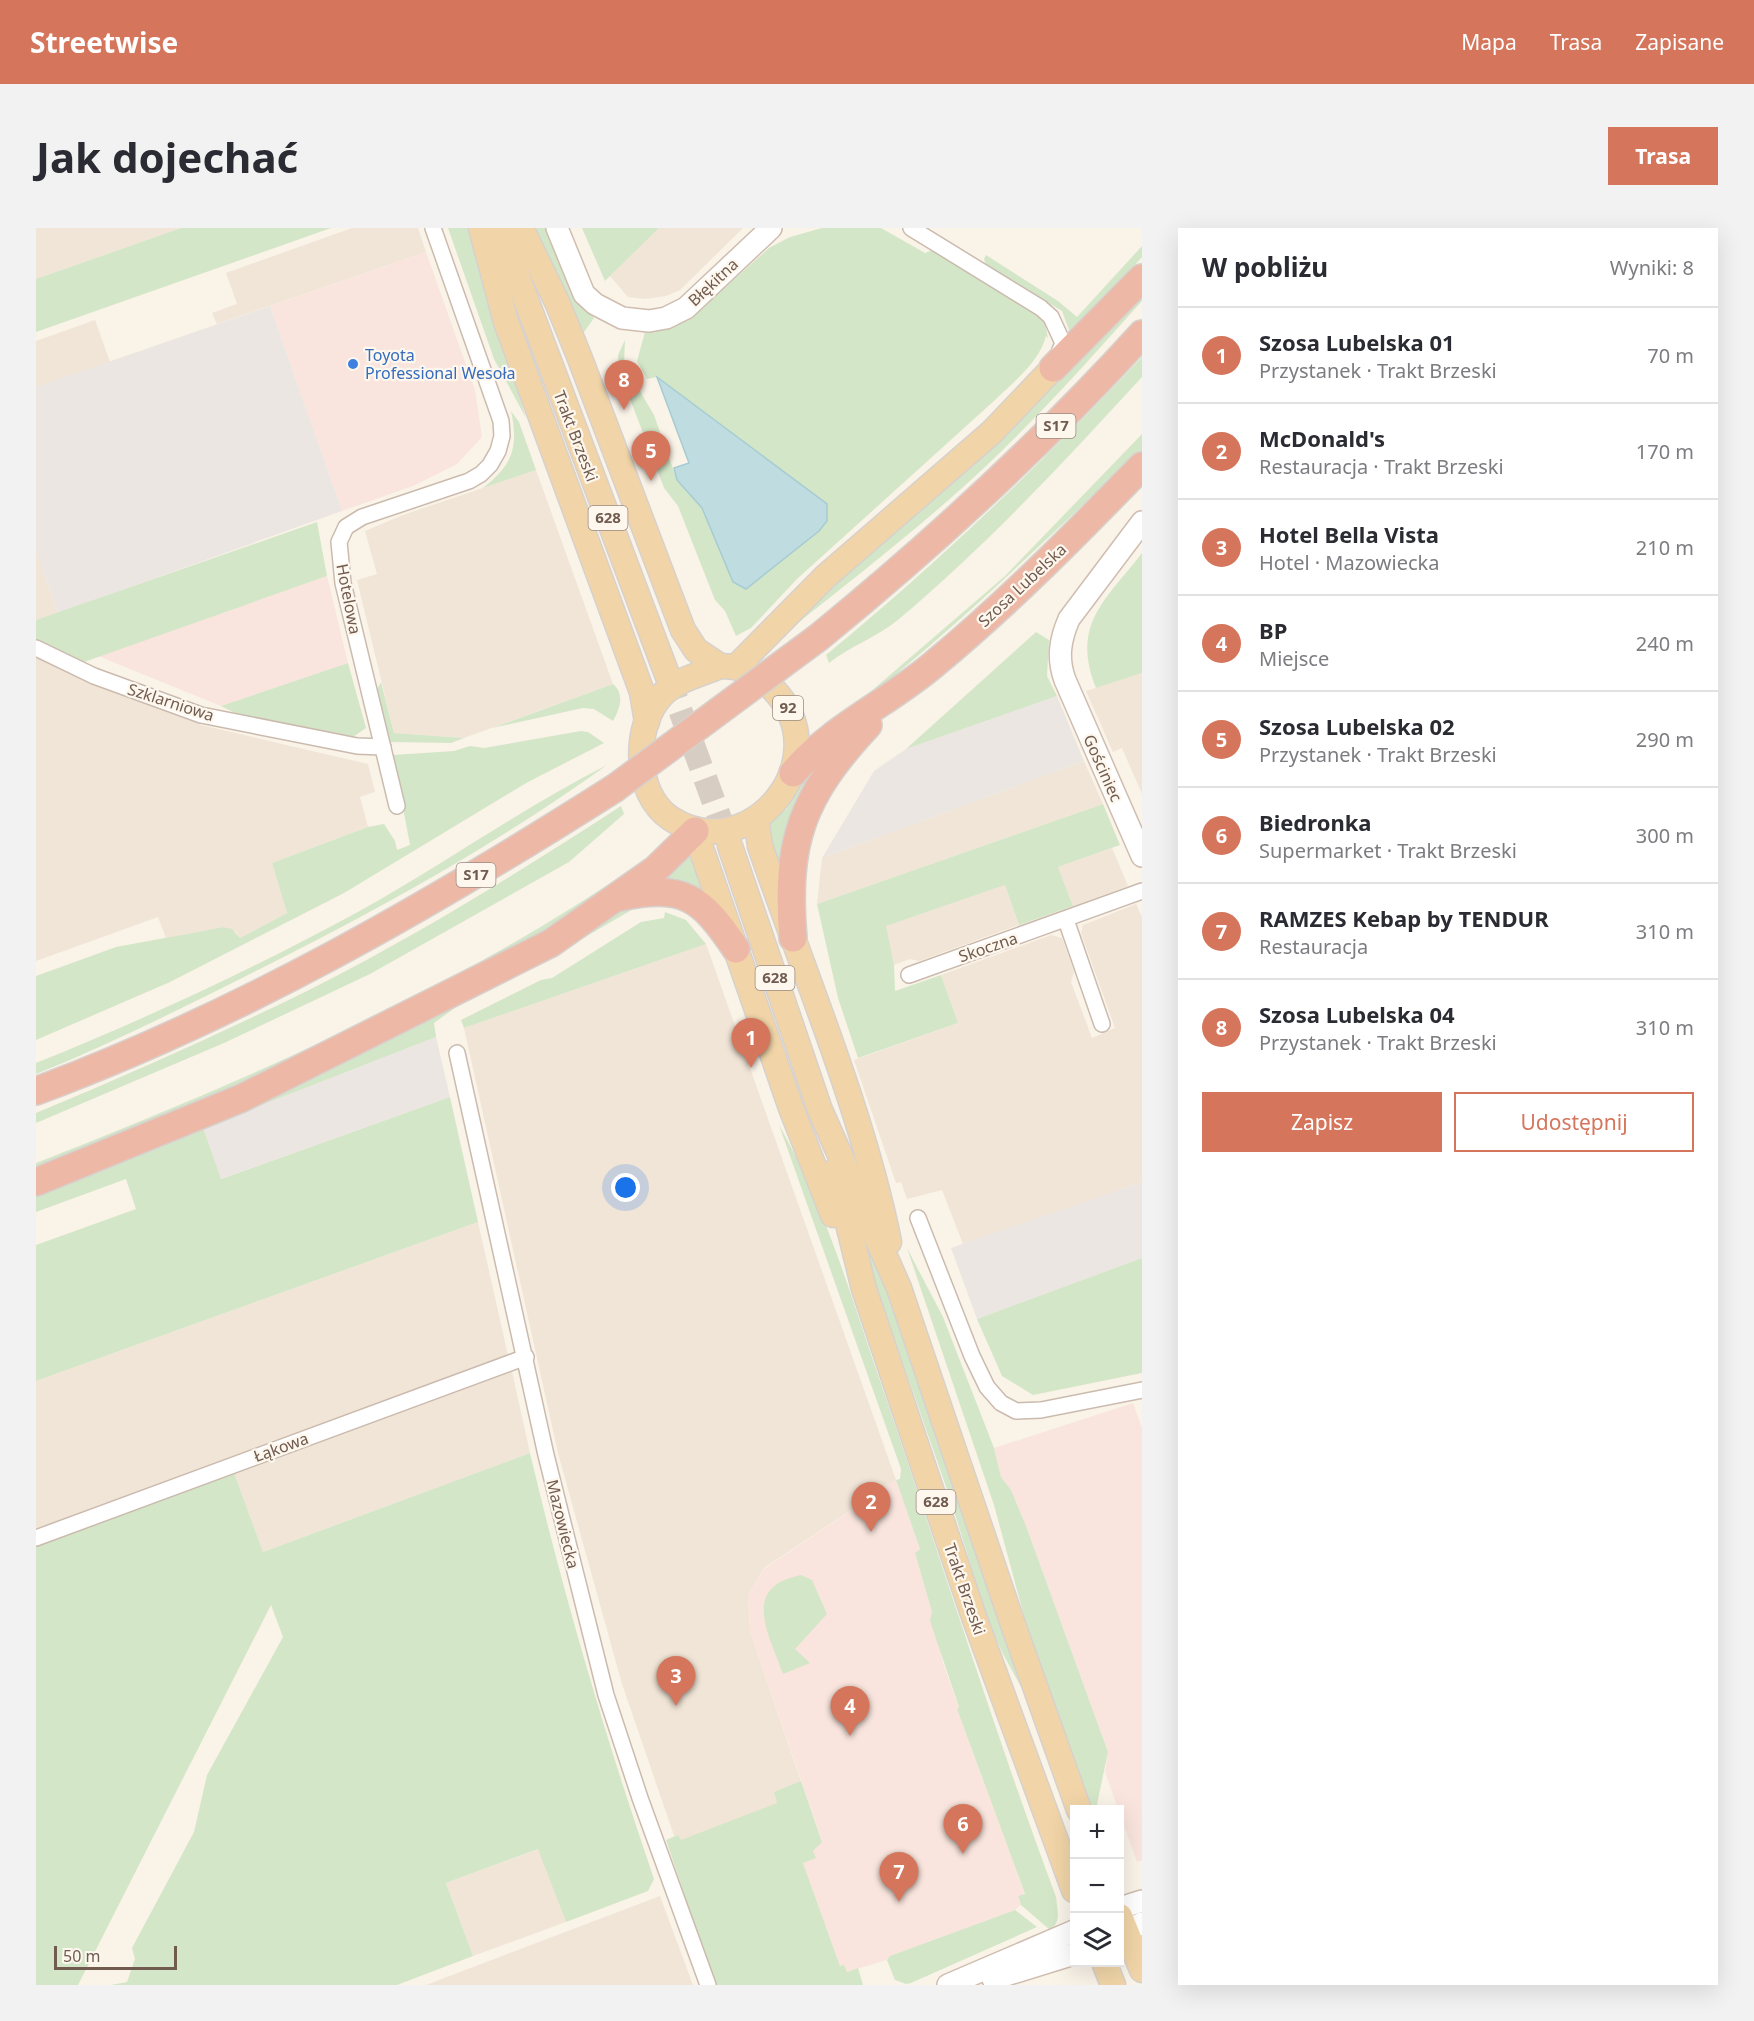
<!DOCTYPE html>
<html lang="pl">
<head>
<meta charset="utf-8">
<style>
  body { margin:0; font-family:"Noto Sans",sans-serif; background:#f2f2f3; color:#2b2b33 }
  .controls { position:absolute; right:18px; bottom:18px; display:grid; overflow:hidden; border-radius:0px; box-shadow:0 6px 24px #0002 }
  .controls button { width:54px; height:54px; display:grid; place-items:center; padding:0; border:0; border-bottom:2px solid #e1e1e2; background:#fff; color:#2b2b33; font:30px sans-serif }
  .scale { position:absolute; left:18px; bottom:15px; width:123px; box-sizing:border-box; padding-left:6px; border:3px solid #715b4f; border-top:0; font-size:16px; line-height:21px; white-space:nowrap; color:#715b4f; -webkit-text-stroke:4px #fdf7ee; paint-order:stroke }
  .you { position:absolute; left:590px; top:960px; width:21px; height:21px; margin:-15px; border:4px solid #fff; border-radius:50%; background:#1a73e8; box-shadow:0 0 0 9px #1a73e833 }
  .badge { display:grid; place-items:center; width:39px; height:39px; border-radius:50%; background:#d5765c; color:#fff; font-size:20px; font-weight:700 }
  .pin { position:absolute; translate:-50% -50px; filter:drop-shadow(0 2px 3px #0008) }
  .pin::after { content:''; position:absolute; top:32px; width:21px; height:18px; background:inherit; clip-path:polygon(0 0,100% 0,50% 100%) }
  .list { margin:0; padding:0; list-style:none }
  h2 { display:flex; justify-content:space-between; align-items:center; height:78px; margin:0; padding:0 24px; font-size:26px }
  h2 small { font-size:20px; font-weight:400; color:#7c7c81 }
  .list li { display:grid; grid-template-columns:39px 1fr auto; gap:18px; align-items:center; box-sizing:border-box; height:96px; padding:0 24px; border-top:2px solid #e1e1e2 }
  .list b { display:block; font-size:22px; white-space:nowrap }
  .list p { margin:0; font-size:20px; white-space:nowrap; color:#7c7c81 }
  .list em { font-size:20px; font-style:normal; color:#7c7c81 }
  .actions { display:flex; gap:12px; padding:18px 24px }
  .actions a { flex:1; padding:14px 0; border:2px solid #d5765c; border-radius:0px; text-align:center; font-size:21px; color:#d5765c }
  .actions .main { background:#d5765c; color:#fff }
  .icon { flex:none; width:33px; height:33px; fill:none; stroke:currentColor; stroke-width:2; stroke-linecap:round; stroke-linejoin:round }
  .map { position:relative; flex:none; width:1106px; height:1757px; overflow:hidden; border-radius:0px }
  header { display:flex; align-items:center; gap:36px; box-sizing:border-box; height:84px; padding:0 30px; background:#d5765c; color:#fff }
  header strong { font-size:28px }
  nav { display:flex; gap:33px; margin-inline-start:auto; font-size:21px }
  .intro { display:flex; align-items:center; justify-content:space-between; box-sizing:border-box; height:144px; padding:0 36px }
  h1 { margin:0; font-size:42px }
  .button { padding:15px 27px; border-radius:0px; background:#d5765c; color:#fff; font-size:21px; font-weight:700 }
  main { display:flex; gap:36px; padding:0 36px }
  aside { flex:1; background:#fff; border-radius:0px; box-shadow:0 6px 24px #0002 }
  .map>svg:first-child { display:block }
  .residential { fill:#f1e5d7 }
  .commercial { fill:#f9e5dd }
  .industrial { fill:#ebe6e1 }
  .green { fill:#d4e6c8 }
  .water { fill:#bfdde1; stroke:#a6cbd2; stroke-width:1.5 }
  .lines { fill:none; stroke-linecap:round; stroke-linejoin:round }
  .primary-tunnel { stroke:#d8cdc2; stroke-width:24; stroke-dasharray:24 12; stroke-linecap:butt }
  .street-casing { stroke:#cbbbaf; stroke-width:18 }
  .secondary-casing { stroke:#cfbdb0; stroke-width:24 }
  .primary-casing { stroke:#d7d1ce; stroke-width:27 }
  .highway-casing { stroke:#d7d1ce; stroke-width:30 }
  .street { stroke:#fff; stroke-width:15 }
  .secondary { stroke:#fff; stroke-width:21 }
  .primary { stroke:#f1d5a8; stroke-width:24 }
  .highway { stroke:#edb8a6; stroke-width:27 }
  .highway-bridge-casing { stroke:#d7d1ce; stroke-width:30; stroke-linecap:butt }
  .highway-bridge { stroke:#edb8a6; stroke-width:27 }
  .shop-dot { fill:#3f7fe0; stroke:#fdf7ee; stroke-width:2 }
  .labels { text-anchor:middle; stroke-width:4.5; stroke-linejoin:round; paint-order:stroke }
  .shield { fill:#fdf7ee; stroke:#9b8a7f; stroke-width:1.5 }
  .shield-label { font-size:15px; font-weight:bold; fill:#715b4f }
  .street-label { font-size:16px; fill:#715b4f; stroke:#fdf7ee }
  .shop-label { font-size:16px; fill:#366cbe; stroke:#fdf7ee; text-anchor:start }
</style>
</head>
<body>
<header>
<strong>Streetwise</strong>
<nav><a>Mapa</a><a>Trasa</a><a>Zapisane</a></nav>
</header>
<div class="intro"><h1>Jak dojechać</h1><a class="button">Trasa</a></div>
<main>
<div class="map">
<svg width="1106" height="1757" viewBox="0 0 1106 1757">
  <rect width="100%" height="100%" fill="#faf3e8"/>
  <!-- residential -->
  <g class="residential">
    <path d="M0,0H145L0,51Z"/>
    <path d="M316,0H382L390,24L181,96L176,85L201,76L190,45Z"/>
    <path d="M623,0H707L644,62L630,68L609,71L592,69L574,48Z"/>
    <path d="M59,92L74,134L0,159V113Z"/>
    <path d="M500,242L577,456L428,510L358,505L321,352L341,346L329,303L367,287Z"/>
    <path d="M0,323L22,385L0,392Z"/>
    <path d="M0,425L129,473L165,497L332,536L339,564L324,569L332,599L236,635L251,685L204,710L200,704L187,699L130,710L122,689L0,733Z"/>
    <path d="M1106,445V566L1086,520L1077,524L1050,463Z"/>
    <path d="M1048,533L1067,576L781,676L786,630Z"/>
    <path d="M1076,620L1092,658L1037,678L1022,639Z"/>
    <path d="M969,657L983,697L883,733L874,731L858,737L849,698Z"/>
    <path d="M1100,676L1106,689V954L927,1016L906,962L871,971L865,954L860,955L818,832L922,795L905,747L1015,707L1026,710L1038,744L1035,754L1056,810L1079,800L1045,705L1047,697Z"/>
    <path d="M670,716L860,1252L728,1340L712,1368L714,1403L773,1577L644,1625L586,1456L522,1225L428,800Z"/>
    <path d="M442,994L473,1132L0,1303V1153Z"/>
    <path d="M475,1139L494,1225L227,1324L197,1242Z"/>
    <path d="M503,1621L530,1694L437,1728L410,1655Z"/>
    <path d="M624,1668L657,1757H390Z"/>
  </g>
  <!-- commercial -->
  <g class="commercial">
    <path d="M390,24L439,162L446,209L421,236L377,258L306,283L234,78Z"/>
    <path d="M291,348L312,435L185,478L62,428Z"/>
    <path d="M1097,1175L1106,1200V1632L1101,1634L1069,1544L1072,1524L990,1298L975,1262L965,1249L958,1220Z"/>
    <path d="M860,1252L884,1321L879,1325L896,1384L907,1435L923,1480L921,1481L989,1667L982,1669L985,1677L979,1682L854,1728L851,1732L810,1744L804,1738L767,1635L786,1613L714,1403L712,1368L728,1341Z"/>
  </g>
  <!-- industrial -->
  <g class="industrial">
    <path d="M234,78L306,283L22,385L0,323V159Z"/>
    <path d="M1021,468L1048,533L786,630L838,543L870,521Z"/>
    <path d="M400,809L414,869L184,951L167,900Z"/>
    <path d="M1106,954V1030L941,1091L915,1020Z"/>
  </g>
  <!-- green -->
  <g class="green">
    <path d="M145,0H295L0,104V51Z"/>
    <path d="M412,0H441L450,58L490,190L458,131Z"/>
    <path d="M488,0H512L536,66L558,90L548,104V117Z"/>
    <path d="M546,0H623L569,53Z"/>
    <path d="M786,0H845L889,25L897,22L996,82L1009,94L1012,110L1010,108C1003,135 977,154 959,172L761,351L715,400L700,408L689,383L679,372L642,278L628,260L583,142L582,127L589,112L588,136L618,187L641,252L666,280L697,354L791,276L621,149L611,151L601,133L609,104C627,103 641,98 656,89L733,20L754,9Z"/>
    <path d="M1106,18V29L1036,110L1026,83L950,37L948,31L950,27L1022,73L1041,89Z"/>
    <path d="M1106,67V73C1055,130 1004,187 949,239C886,298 818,350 752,403L798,358L962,215Z"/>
    <path d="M1106,129V149C1029,233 950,318 863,391C842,409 814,418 793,435L790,427C902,335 1006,235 1106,129Z"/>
    <path d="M475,183L483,194L500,242L447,260C476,237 483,220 475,183Z"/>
    <path d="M1106,206V223C1025,295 949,373 865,442C852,454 827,480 811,484L969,348Z"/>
    <path d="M281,294L291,348L48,434L0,411V392Z"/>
    <path d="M1106,325V445L1060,460C1035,396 1069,373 1106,325Z"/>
    <path d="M1000,404L1013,412L1011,448L1021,468L870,521Z"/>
    <path d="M312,435L330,500L317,509L207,489L185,478Z"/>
    <path d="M345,454L358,505L428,510L415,515L354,514L341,461Z"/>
    <path d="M577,456C589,466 584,481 577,493L558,481L547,480L456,500Z"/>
    <path d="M545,503L552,504L568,515L492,554L308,665L134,754L0,812V748L80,719L156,705L187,699L196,701L204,710L251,685L236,635L332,599L348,596L359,613L361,622L374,617L357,527L418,523L434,518L448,520Z"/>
    <path d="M778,534L783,535L763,572L743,656L727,594L750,582Z"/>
    <path d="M571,537C460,617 340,683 218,744C146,780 75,816 0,846V835C109,791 217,741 320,685C406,638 484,581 571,537Z"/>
    <path d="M1067,576L1084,617L1022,639L1037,678L983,697L969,657L850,698L858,737L859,763L905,747L922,795L822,830L802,770L781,676Z"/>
    <path d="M585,578L588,586L533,634L334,746L188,815L0,895V885C94,846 186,805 277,760C384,706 485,643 585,578Z"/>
    <path d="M651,618L674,673L617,654Z"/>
    <path d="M606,634L523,697L262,832L0,943V935C209,853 420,762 606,634Z"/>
    <path d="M626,674L599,680L475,752L419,780L398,795L400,809L167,900L185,951L414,869L442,994L0,1153V1017L100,981L90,951L0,984V966L591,678Z"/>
    <path d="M629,684L650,692L670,716L428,800L425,792L505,752L516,750L605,694L628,690Z"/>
    <path d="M743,897C791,981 817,1076 849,1167C906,1334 958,1503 1020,1669C1021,1681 1026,1694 1014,1702L985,1677L982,1668L989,1666L921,1481L923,1479L894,1393L896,1384L879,1325L884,1321L860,1252L864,1251L865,1241Z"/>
    <path d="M813,966L840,1031L995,1477L967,1426L952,1393L914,1270L832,1035Z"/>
    <path d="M871,1020L907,1089L958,1220L965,1249L975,1262L990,1298L1072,1524L1060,1581H1055L988,1388L958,1277Z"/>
    <path d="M1106,1030V1145L997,1167L966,1148L941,1091Z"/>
    <path d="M494,1225C528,1369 570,1511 618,1651L612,1663L530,1694L502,1621L410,1655L437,1728L361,1757H75L91,1754L99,1731L96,1720L158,1604L171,1547L247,1409L235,1377L42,1757H0V1313L197,1242L227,1324Z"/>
    <path d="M765,1347L776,1352L791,1386L759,1421L774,1435L747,1446C733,1406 704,1359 765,1347Z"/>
    <path d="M765,1553L786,1614L777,1623L780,1630L767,1635L804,1738L808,1737L811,1744L822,1740L827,1757H679L630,1612L642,1607L645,1612L741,1575L738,1564Z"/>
    <path d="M979,1682L1001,1699L875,1755L870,1756L859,1752L851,1732L854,1728Z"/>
  </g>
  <!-- water -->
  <path class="water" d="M621,149L791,276V293L783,303L710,361L697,354L666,280L641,252L638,240L653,235Z"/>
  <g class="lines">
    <!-- primary-tunnel -->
    <path class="primary-tunnel" d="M632,449L694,618"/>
    <!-- street casing -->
    <g class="street-casing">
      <g id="street">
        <path d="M875,0L1005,80L1015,89L1027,115L1020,132"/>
        <path d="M0,420L58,448L165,487L321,518L347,519"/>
        <path d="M361,578L307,355L303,314L310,299L326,289L433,253L445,246L454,237L462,223L466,208L465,193L397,0"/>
        <path d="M1030,692L1066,796"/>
        <path d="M873,747L1106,663"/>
        <path d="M421,825L510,1227L570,1467L604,1570L672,1757"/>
        <path d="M882,990L936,1128L951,1159L965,1175L980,1183L1005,1182L1106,1162"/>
        <path d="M0,1310L490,1129"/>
      </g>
    </g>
    <!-- secondary casing -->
    <g class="secondary-casing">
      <g id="secondary">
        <path d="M521,0L548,66L559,76L586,90L613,93L630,90L650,80L735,0"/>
        <path d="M1106,294L1033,391C1024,412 1021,430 1029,452L1106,628"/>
        <path d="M1084,1680L1106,1673"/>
        <path d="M1084,1707L1106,1695"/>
        <path d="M957,1751L1038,1726"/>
        <path d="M912,1757L1038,1703"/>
      </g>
    </g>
    <!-- primary casing -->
    <g class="primary-casing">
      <g id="primary">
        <path d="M445,0L470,94L606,464L611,494"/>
        <path d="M463,0L632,449"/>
        <path d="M485,0L521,74L543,128L647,402L660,422L684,438"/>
        <path d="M684,438C706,438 722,445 737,461C805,531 713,642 634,590C597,565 597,496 627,466C642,451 666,446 684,438Z"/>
        <path d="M701,438L789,349L956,204L1017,140"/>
        <path d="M720,590L724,618C768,746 826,881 853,1014"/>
        <path d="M659,603L755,880L797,987"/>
        <path d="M694,618L784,882L863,1060L974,1388L1043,1582"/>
        <path d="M799,943L828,1061L938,1389L1038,1662"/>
        <path d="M1084,1688L1106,1742"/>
        <path d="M1068,1734L1077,1757"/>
      </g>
    </g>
    <!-- highway casing -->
    <g class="highway-casing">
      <g id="highway">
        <path d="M1017,140L1106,50"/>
        <path d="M783,409C898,315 1006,216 1106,106"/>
        <path d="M757,545C795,500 852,475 897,437C972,375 1039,307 1106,238"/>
        <path d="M584,669C648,656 665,669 700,721"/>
        <path d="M757,710C749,613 766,568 832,497"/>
        <path d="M0,863C205,787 395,677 579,560"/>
        <path d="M0,954L206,870L515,715L620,641L659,603"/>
      </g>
    </g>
    <!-- street -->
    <use href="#street" class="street"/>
    <!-- secondary -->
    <use href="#secondary" class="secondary"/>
    <!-- primary -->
    <use href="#primary" class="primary"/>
    <!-- highway -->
    <use href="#highway" class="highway"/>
    <!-- highway-bridge casing -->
    <g class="highway-bridge-casing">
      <path id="highway-bridge" d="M579,560L783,409"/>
    </g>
    <!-- highway-bridge -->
    <use href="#highway-bridge" class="highway-bridge"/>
  </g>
  <!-- markers -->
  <circle class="shop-dot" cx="317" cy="136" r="6"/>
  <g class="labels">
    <!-- shield labels -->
    <g class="shield">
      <rect x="1000.5" y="186" width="39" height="24" rx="4.5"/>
      <rect x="552.5" y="278" width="39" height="24" rx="4.5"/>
      <rect x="737" y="468" width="30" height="24" rx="4.5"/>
      <rect x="420.5" y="635" width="39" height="24" rx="4.5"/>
      <rect x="719.5" y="738" width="39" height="24" rx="4.5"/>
      <rect x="880.5" y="1262" width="39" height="24" rx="4.5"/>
    </g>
    <g class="shield-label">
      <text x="1020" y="203">S17</text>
      <text x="572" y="295">628</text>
      <text x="752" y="485">92</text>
      <text x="440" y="652">S17</text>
      <text x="739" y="755">628</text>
      <text x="900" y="1279">628</text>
    </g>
    <!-- street labels -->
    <g class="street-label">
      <text transform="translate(677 54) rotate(-43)" y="6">Błękitna</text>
      <text transform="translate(540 208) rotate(69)" y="6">Trakt Brzeski</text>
      <text transform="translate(986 357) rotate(-43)" y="6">Szosa Lubelska</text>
      <text transform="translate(313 371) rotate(79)" y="6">Hotelowa</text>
      <text transform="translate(135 474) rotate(18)" y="6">Szklarniowa</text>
      <text transform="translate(1067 540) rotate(66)" y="6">Gościniec</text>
      <text transform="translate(952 719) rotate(-19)" y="6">Skoczna</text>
      <text transform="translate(245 1219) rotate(-20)" y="6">Łąkowa</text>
      <text transform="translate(527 1296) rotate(76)" y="6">Mazowiecka</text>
      <text transform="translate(929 1361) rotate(71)" y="6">Trakt Brzeski</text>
    </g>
    <!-- shop labels -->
    <g class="shop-label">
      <text x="329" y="133">Toyota<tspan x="329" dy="18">Professional Wesoła</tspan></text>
    </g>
  </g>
</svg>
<div class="controls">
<button>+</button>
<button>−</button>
<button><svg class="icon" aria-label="layers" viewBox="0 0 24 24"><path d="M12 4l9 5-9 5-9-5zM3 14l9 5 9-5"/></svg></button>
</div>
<div class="scale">50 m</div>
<div class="you"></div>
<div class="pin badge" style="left:715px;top:840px">1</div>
<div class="pin badge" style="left:835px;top:1304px">2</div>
<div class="pin badge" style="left:640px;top:1478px">3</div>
<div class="pin badge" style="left:814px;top:1508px">4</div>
<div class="pin badge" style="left:615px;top:253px">5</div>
<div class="pin badge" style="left:927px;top:1626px">6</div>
<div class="pin badge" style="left:863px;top:1674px">7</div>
<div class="pin badge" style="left:588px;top:182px">8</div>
</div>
<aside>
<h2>W pobliżu<small>Wyniki: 8</small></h2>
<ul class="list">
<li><span class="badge">1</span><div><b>Szosa Lubelska 01</b><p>Przystanek · Trakt Brzeski</p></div><em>70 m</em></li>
<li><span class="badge">2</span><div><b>McDonald's</b><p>Restauracja · Trakt Brzeski</p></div><em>170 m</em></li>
<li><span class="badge">3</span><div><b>Hotel Bella Vista</b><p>Hotel · Mazowiecka</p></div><em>210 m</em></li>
<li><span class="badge">4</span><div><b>BP</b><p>Miejsce</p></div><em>240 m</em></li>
<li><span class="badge">5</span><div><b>Szosa Lubelska 02</b><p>Przystanek · Trakt Brzeski</p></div><em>290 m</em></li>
<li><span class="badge">6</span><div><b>Biedronka</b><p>Supermarket · Trakt Brzeski</p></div><em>300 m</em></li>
<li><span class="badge">7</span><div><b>RAMZES Kebap by TENDUR</b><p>Restauracja</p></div><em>310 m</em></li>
<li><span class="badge">8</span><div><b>Szosa Lubelska 04</b><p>Przystanek · Trakt Brzeski</p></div><em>310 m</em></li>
</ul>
<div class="actions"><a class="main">Zapisz</a><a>Udostępnij</a></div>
</aside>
</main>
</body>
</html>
